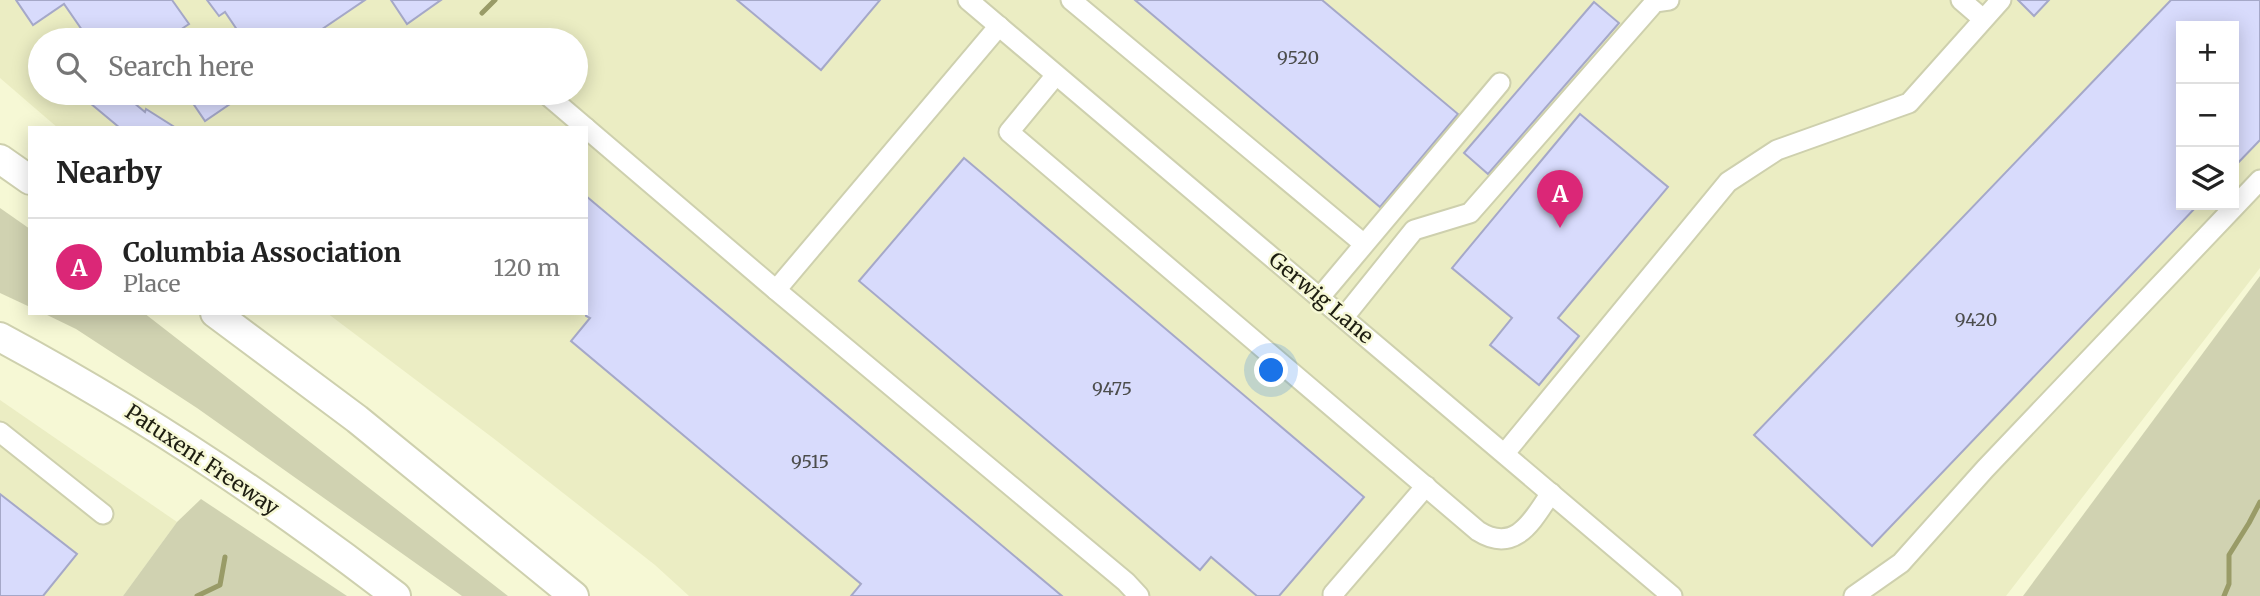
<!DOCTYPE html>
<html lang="en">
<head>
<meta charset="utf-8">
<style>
  body { margin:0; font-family:Merriweather,serif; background:#f6f6f6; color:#222 }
  .controls { position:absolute; right:21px; top:21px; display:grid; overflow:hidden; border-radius:0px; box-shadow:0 4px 18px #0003 }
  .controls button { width:63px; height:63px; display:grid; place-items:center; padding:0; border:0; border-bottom:2px solid #e0e0e0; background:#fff; color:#222; font:35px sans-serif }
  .you { position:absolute; left:1272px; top:371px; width:24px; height:24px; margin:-18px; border:5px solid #fff; border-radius:50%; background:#1a73e8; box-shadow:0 0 0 10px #1a73e833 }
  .badge { display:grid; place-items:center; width:46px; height:46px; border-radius:50%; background:#db2777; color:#fff; font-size:23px; font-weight:700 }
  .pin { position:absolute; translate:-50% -58px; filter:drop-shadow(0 2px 4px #0008) }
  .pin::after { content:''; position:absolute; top:37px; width:24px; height:21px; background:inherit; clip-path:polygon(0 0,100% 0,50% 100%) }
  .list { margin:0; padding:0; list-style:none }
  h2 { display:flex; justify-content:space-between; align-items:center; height:91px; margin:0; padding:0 28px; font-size:30px }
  h2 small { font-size:23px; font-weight:400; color:#767676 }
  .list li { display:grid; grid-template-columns:46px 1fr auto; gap:21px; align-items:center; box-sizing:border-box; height:98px; padding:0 28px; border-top:2px solid #e0e0e0 }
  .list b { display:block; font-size:26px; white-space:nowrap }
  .list p { margin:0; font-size:23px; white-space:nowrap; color:#767676 }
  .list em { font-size:23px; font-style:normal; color:#767676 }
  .icon { flex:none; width:38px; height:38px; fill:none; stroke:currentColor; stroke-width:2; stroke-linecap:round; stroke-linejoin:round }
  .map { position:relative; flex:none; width:2260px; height:596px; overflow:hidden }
  .search { position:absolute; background:#fff; box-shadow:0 4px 18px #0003; left:28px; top:28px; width:560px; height:77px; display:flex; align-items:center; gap:18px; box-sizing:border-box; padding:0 24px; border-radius:38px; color:#767676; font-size:26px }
  .panel { position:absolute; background:#fff; box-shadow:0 4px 18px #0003; left:28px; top:126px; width:560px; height:189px; border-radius:0px }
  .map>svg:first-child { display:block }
  .built { fill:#ebedc3; fill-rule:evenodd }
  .green { fill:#d0d2b1 }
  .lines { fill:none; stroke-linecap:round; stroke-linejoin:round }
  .stream { stroke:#999b67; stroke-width:5 }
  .building { fill:#d8dbfc; stroke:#a5a8c8; stroke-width:2 }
  .minor-casing { stroke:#ced0ae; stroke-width:23 }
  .highway-casing { stroke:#ced0ae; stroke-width:32 }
  .minor { stroke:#fff; stroke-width:19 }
  .highway { stroke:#fff; stroke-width:28 }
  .labels { text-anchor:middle; stroke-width:5; stroke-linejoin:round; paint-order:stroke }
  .number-label { font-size:18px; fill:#4c4d4c }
  .street-label { font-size:21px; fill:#1e1e11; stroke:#f6f8d5 }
</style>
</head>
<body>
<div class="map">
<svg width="2260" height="596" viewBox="0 0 2260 596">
  <rect width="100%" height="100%" fill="#f6f8d5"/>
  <!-- built -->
  <g class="built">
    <path d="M0,0H2260V268L2006,596H689L655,565L493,438L327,313H586V128H58L0,78ZM2181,26H2234V205H2181ZM40,40H576V93H40Z"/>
    <path d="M0,400L177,522L123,596H0Z"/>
  </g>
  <!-- green -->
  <g class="green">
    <path d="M0,208L30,229V307L0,293Z"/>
    <path d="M2260,276V596H2023Z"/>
    <path d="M43,313H144L508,596H462L197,408L76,329Z"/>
    <path d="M201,499L347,596H123L177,522Z"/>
  </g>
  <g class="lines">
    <!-- stream -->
    <g class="stream">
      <path d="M482,13L495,0"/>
      <path d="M197,596L220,585L225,557"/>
      <path d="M2224,596L2229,584V555L2249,523L2260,502"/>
    </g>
  </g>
  <!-- building -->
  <g class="building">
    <path d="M16,0H172L189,24L165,40H89L64,4L33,25Z"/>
    <path d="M207,0H365L306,40H244L225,12L219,16Z"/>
    <path d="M391,0H441L407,24Z"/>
    <path d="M737,0H880L821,70Z"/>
    <path d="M1135,0H1322L1458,114L1380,207Z"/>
    <path d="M2018,0H2049L2034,16Z"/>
    <path d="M2171,0H2260V140L2234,167V26H2181V205H2198L1872,546L1754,435Z"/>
    <path d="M1594,2L1619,23L1488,174L1464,153Z"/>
    <path d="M78,93H122L145,112L146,109L176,128H120Z"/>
    <path d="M186,93H222L230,104L205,121Z"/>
    <path d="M1580,114L1668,187L1558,318L1579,336L1539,385L1490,345L1512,318L1452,268Z"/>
    <path d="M964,158L1364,497L1279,596H1257L1211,557L1200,570L859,281Z"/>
    <path d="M586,196L1062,596H851L861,584L571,341L590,318L586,316Z"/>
    <path d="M0,494L77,554L43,596H0Z"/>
  </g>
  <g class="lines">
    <!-- minor casing -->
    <g class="minor-casing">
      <g id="minor">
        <path d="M968,0L1672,596"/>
        <path d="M1071,0L1364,244"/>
        <path d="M1961,0L1983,19"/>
        <path d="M1056,75L1009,132L1478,531C1516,555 1533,519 1551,493"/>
        <path d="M545,93L586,128"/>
        <path d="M586,128L776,290L1126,582L1139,596"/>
        <path d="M776,290L999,26"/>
        <path d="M1320,297L1500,83"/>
        <path d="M1344,317L1414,230L1470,213L1655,2L1669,0"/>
        <path d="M0,432L103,514"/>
        <path d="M1505,453L1728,182L1777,150L1909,103L2001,0"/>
        <path d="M1333,594L1426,486"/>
        <path d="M1854,596L1901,563L1985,469L2260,180"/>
      </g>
    </g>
    <!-- highway casing -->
    <g class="highway-casing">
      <g id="highway">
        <path d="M0,159L30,180"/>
        <path d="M215,313L357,419L574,596"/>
        <path d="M0,337C138,411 272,500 396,596"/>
      </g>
    </g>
    <!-- minor -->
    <use href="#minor" class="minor"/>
    <!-- highway -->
    <use href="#highway" class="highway"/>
  </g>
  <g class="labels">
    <!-- number labels -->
    <g class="number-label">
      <text x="1298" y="64">9520</text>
      <text x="1976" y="326">9420</text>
      <text x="1112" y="395">9475</text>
      <text x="810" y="468">9515</text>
    </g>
    <!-- street labels -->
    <g class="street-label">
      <text transform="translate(1321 298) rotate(40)" y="7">Gerwig Lane</text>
      <text transform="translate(202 460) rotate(34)" y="7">Patuxent Freeway</text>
    </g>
  </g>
</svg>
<div class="controls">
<button>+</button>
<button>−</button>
<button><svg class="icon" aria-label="layers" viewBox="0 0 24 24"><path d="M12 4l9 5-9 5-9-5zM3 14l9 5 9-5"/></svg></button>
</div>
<div class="you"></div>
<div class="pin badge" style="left:1560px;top:228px">A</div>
<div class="search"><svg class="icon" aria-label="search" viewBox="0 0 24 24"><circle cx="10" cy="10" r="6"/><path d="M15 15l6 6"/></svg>Search here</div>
<section class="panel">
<h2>Nearby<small></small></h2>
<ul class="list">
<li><span class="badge">A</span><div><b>Columbia Association</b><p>Place</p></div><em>120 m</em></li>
</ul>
</section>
</div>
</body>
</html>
